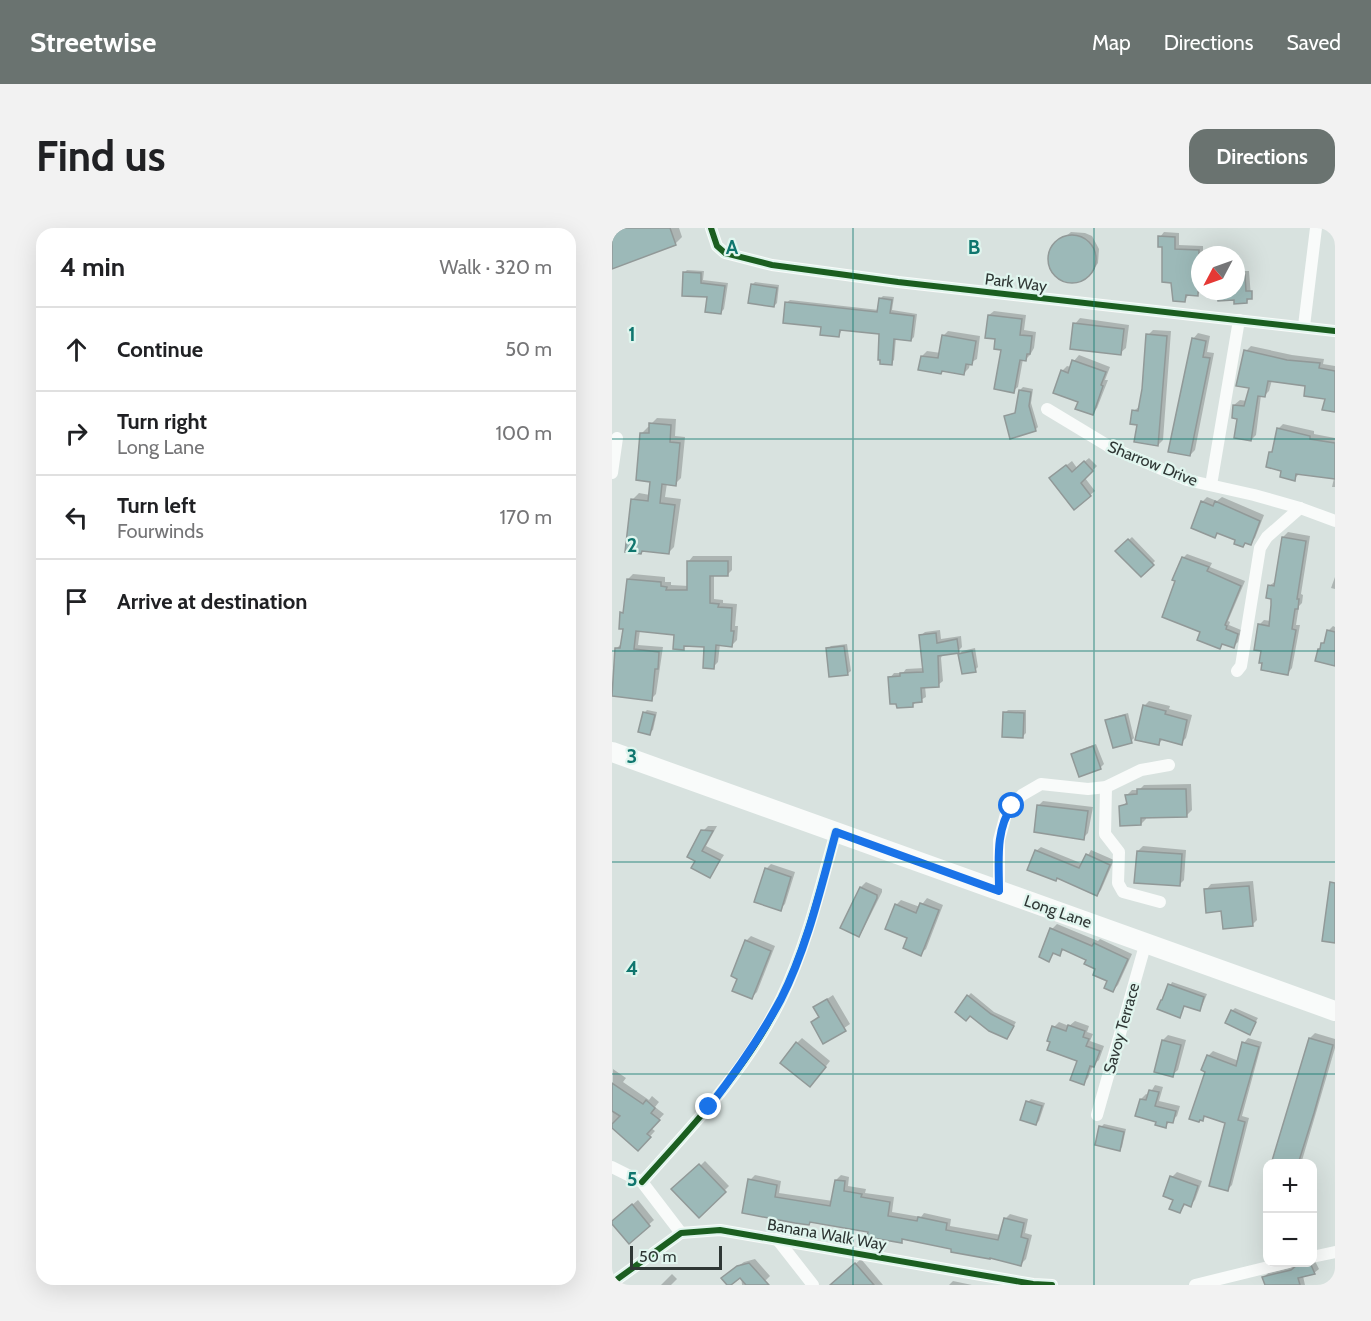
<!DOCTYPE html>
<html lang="en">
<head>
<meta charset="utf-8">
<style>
  body { margin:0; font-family:Cabin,sans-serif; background:#f2f2f2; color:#202124 }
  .controls { position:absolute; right:18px; bottom:18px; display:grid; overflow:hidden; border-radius:12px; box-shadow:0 6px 24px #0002 }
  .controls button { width:54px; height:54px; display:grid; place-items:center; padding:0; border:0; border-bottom:2px solid #e0e0e0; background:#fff; color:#202124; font:30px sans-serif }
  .compass { position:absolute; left:579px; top:18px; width:54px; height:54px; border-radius:50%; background:#fff; box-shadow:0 6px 24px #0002; rotate:229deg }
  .scale { position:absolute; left:18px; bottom:15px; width:92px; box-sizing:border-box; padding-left:6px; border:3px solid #2f3735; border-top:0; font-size:16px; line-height:21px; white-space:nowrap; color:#2f3735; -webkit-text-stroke:4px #e0f5ee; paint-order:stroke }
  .stop { position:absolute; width:18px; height:18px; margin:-14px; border:4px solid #1a73e8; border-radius:50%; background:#fff }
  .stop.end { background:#1a73e8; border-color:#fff; box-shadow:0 2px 6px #0008 }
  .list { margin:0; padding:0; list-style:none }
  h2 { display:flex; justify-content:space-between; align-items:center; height:78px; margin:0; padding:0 24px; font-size:26px }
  h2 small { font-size:20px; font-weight:400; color:#757577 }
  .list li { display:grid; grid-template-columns:39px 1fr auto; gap:18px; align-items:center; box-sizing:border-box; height:84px; padding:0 24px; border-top:2px solid #e0e0e0 }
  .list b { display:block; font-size:22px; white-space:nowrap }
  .list p { margin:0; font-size:20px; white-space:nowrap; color:#757577 }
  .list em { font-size:20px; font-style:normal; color:#757577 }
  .icon { flex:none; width:33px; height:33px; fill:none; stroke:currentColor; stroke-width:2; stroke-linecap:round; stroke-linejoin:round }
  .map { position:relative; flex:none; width:723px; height:1057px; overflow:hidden; border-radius:18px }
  header { display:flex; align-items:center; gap:36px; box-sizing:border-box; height:84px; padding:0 30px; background:#6a7370; color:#fff }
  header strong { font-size:28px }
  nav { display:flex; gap:33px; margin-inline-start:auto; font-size:21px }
  .intro { display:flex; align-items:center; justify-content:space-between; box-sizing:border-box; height:144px; padding:0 36px }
  h1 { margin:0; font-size:42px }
  .button { padding:15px 27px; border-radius:18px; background:#6a7370; color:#fff; font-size:21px; font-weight:700 }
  main { display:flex; gap:36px; padding:0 36px }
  aside { flex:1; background:#fff; border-radius:18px; box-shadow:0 6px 24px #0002 }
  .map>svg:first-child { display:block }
  .shadow { fill:#0003 }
  .building { fill:#9cb9b8; stroke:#919998; stroke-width:1.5 }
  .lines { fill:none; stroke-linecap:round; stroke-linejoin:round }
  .street { stroke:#f9fbfa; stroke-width:12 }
  .primary { stroke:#f9fbfa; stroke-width:20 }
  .cycleway-casing { stroke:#e0f5ee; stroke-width:10 }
  .cycleway { stroke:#1b5e20; stroke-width:6 }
  .route { stroke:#1a73e8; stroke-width:8 }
  .grid { fill:none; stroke:#0f766e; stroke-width:1.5; stroke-opacity:0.55 }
  .labels { text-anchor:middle; stroke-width:4.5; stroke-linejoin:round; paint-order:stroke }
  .street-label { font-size:16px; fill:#2f3735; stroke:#e0f5ee }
  .grid-label { font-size:20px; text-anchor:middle; font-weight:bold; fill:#0f766e; stroke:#e0f5ee; stroke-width:4.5; stroke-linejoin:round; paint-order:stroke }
</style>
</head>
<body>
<header>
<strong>Streetwise</strong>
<nav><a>Map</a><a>Directions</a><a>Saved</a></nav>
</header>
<div class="intro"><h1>Find us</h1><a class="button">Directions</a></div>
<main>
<aside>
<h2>4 min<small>Walk · 320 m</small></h2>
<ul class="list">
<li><svg class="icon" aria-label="ahead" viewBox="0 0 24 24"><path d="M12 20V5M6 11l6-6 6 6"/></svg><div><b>Continue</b></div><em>50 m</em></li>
<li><svg class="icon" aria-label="right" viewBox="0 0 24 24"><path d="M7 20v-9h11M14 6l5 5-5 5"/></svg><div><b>Turn right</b><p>Long Lane</p></div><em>100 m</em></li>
<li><svg class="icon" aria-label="left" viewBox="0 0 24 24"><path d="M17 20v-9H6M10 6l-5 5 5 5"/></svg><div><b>Turn left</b><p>Fourwinds</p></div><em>170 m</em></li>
<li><svg class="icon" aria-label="arrive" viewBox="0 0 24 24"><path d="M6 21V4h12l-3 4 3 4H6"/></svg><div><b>Arrive at destination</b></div></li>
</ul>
</aside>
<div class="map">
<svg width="723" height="1057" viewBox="0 0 723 1057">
  <rect width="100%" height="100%" fill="#d8e2df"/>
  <!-- shadow -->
  <g class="shadow">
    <path d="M0,0H67L70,9L63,16L0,39Z"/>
    <path d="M459,4L473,5L480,8L487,21L486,35L482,41L476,47L463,53L449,51L443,46L438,33L441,19Z"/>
    <path d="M552,4L567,5V17L591,18V27H588V63H594H589L586,66H577L573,72L548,9Z"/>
    <path d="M75,42L92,43L91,52L116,55L112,81L109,84L97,67L72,45Z"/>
    <path d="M624,43H637L639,69L634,74L607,63H624Z"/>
    <path d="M143,54L167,57L165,75L162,78L140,57Z"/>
    <path d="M271,68L282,69L280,82L305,86L302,109L299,112L284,110L282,132L279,135L268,105L230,101L227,108L174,75L178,72L267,82L268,71Z"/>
    <path d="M382,83L414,87L412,102L424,104L422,120L418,127L414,131H411L406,159L401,163L391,120L377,87Z"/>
    <path d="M468,90L517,97L514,120L508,125L463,96Z"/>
    <path d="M541,102L559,103L551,212L546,217L521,183L529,178L536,107Z"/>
    <path d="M336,103L368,108L365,131L358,135L357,140L352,145L332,142L329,145L310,128L315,123L329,125L331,108Z"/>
    <path d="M586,105L598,108L595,124L602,125L583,222L578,227L581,111Z"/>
    <path d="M639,118L680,127L712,131L711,136L723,138V183L714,169L695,157L660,152L657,163L652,168L649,167L644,207L639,212L622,177L628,172L635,173L639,159L634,123Z"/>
    <path d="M467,127L498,139L493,152H496L485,180L480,185L450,143L455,138L459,139L462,133Z"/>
    <path d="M411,159L421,161L419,175L426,199L423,202L394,189L404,184L408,162Z"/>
    <path d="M45,190L64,191L63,208L73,209L69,250L63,256L55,255L53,269L69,271L62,319L56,325L32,321L29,324L21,271L27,265L38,267L40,253L30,205L36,199H39V196Z"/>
    <path d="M671,196L702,203V206L723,210V259H720L722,250L688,245L682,251L671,242L658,225L662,221L666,201Z"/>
    <path d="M477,230L485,238L473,250L483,263L478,267L443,246L460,233L465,240Z"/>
    <path d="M595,269L605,273L610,269L652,287L643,310L638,315L607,304L603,308L590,274Z"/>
    <path d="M676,304L698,308L689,366L691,367L690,375L687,378L684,397H688L680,440L676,445L650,422L647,397L652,392L659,393L660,377L657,358L664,353L671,309Z"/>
    <path d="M520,309L543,333L529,347L505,323Z"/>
    <path d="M575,326L600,335L598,339L633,353L616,393L618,394L617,397L629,402L626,414L622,418L612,415L608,419L590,403L571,330Z"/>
    <path d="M81,328H120V342L115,347H102V371L111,372V375L125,376L123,398H126L125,412L120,417L108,416L106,434L101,439L93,418L75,416L71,420L63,405L28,402L26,417L51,419L44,466L39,471L4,421L9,416L13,400L10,385L13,382L16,351L21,346L53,349V354H59V357L77,358V333Z"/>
    <path d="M723,349V361L719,360Z"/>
    <path d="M721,398L723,399V436L711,415L715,412L716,403Z"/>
    <path d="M328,402L329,411L349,408L350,419L346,423L331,425L329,430L331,453L326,457L313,458L314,469L300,477L278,450L282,445H291L294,441L312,440L308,408L313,404Z"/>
    <path d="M235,416L239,443L235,446L215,421L219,418Z"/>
    <path d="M363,420L366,439L363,442L347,426L350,423Z"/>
    <path d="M537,473L558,478L557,481L580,487L574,510L569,515L551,511L546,516L532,478Z"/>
    <path d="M35,482L45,484L41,502L37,505L32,485Z"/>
    <path d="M396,482H414V505L411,508L393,485Z"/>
    <path d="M516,485L522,510L519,513L495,493L498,490Z"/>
    <path d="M484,516L492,536L489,539L468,547L460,526L464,523Z"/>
    <path d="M579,556L580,582L574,588H534V591L529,596L509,579L516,573L515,567L520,562H527L532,557Z"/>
    <path d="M431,573L481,579L476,605L471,610L426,578Z"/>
    <path d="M96,598H105L94,618L112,627L98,648L85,633L91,603Z"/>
    <path d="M531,618L574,622L572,652L567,657L526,623Z"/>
    <path d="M429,619L471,636L479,622L502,632L489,662L485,667L424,623Z"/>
    <path d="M159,636L183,644L173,676L168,681L154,641Z"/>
    <path d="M641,653L645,692L640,697L611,682L594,662L599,656Z"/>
    <path d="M254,654L270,661V664L251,702L246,707L230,699L249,659Z"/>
    <path d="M315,670L331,677L314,721L308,726L297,709L284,677L289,672L308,679Z"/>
    <path d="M445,696L486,713L488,711L520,726L506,757L501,762L497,752L476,731L453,721L447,726L443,724L437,732L428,728L440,701Z"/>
    <path d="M139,708L163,718L145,764L140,769L134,713Z"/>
    <path d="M560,754L595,766L590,778L587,781L574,776L567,788L553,769Z"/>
    <path d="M359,765L382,784L404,794L395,810L356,768Z"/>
    <path d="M221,767L238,796L212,814L201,794L208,788L203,779Z"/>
    <path d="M623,780L646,790L637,805L620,783Z"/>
    <path d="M463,793L477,798L475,804L481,806L478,813L492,818L487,832L481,837L476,850L471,855L467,832L442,799L447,794L457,798Z"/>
    <path d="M703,805L723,811V820L689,936H660L698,810Z"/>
    <path d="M556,807L574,812L566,842L560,847L551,812Z"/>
    <path d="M190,810L218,833L203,852L185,815Z"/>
    <path d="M636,810L650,814L630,888L637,890L620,957L615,962L614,894L594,887L590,891L596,828L601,823L627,833L632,815Z"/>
    <path d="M1,841L14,850L11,854L37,872L40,868L47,874L43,879L52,886L39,900L43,903L26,921L0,898Z"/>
    <path d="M543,857L551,859L547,873L568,878L565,888L553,898L546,893L529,871L534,866L537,867Z"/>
    <path d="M419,871L433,875L427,893L424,896L416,874Z"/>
    <path d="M492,896L514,901L510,919L507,922L489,899Z"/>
    <path d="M93,933L117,958L87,988L80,946Z"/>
    <path d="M565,944L590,953L583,972L578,977L574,975L568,984L563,971L560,949Z"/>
    <path d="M143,947L169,953L167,965L221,973L224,952L229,947L237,949L236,958L254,961L253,965L282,969L280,984L309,989L312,985L339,991L338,998L389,1007L393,991L398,986L416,991L413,1005L420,1007L414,1031L409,1036L293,1010L289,1013L258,1003L199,993L197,995L138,952Z"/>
    <path d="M26,972L42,992L17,1014L6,989Z"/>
    <path d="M143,1031L158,1048L149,1057H130L129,1047L117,1057L116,1045L132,1034Z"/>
    <path d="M249,1031L271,1057H224L227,1050Z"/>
    <path d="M703,1033L707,1041L702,1045L691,1048L693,1057H653L651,1050L656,1045L685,1038L689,1034Z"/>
    <path d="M60,1046L65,1051L59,1057H49Z"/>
    <path d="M341,1053L360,1057H337Z"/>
  </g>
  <!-- building -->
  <g class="building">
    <path d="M0,0H58L64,17L0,41Z"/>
    <circle cx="460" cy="31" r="24"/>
    <path d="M546,8L563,9V21L587,22L586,68L574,67L573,74L561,73L559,55L550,54V19H546Z"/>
    <path d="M71,44L89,45V55L113,58L109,86L93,84L95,69L70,68Z"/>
    <path d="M624,47H633L634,63H640V71H635V75L622,76V72L606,73L605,63H624Z"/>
    <path d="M139,56L165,60L162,79L136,75Z"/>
    <path d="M267,70L280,72L278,85L302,88L299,113L282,111L280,137L268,136V132H266L267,106L228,102L227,109L208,107L209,99L171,95L173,74L265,84Z"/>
    <path d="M376,87L410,91L408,107L420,108L418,126H415L414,133L408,132L402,165L382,161L389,122L382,121L383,111L373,110Z"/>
    <path d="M461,95L512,101L509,127L458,121Z"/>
    <path d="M534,106L555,108L546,218L522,214L525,197L518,196L520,182L526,183L530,161Z"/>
    <path d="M330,107L364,113L360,137L354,136L352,147L330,143L329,146L306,142L309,128L326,130Z"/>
    <path d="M580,110L594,113L591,129L598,130L578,228L556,224Z"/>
    <path d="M632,122L675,132L708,135L707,140L723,143V184L710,182L713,171L692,168L693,158L656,153L653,169L646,168L639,213L622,210L625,191L620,190L621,177L632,178L637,160L624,158Z"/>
    <path d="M460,132L494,144L489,157L491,158L481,187L463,181L466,174L441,165L449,142L456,145Z"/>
    <path d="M407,162L419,164L417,178L424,203L398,211L392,188L403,185Z"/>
    <path d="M37,195L59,197L58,214L68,215L64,258L50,256L48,275L63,277L57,326L30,323L29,326L13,324L19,271L36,273L38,254L24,252L28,205H37Z"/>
    <path d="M665,200L698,208V211L723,215V251L684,246L683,253L668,249L669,243L654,239L657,224H660Z"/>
    <path d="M472,233L481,243L469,255L479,268L462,282L437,250L454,237L460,244Z"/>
    <path d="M589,273L601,278L603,273L648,293L639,317L633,315L631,319L622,316L623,312L605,305L603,310L579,300Z"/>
    <path d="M670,309L694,313L685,371H687L686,381H683L680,401L684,402L676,447L649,442L650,435H647L649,423L642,422L646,396L657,398L659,377V371L654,370L656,357L662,358Z"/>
    <path d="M516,311L542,337L529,349L503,323Z"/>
    <path d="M570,329L597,339L595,343L629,358L613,397L615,398L614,401L626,406L622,420L610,416L608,421L585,412L588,404L550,389L563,353L560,352Z"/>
    <path d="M75,333H116V348H98V375L107,376L106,379L120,380L119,403H122L120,419L104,417L102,441L91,440L92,419L72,418V422L61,421L62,407L24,403L22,421L47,424L46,441H43L40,473L0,468L3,420H8L11,401H7L8,384L11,385L15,351L49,354V358L55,359L54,362H75Z"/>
    <path d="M715,402L723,404V438L703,433L706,421H708L709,415H712Z"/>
    <path d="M324,405L325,415L345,411L347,425L326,428L327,459L309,460L310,474L301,475V479L285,480L284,476H278L276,449L288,448V445L311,444L307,407Z"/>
    <path d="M232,418L236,447L217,449L214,420Z"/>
    <path d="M360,423L364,444L350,446L346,426Z"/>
    <path d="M531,477L554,483L553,486L575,492L570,517L548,511L547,517L523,512Z"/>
    <path d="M31,484L43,487L38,507L26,504Z"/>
    <path d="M391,484L412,485L411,510L390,509Z"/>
    <path d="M513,487L520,515L501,520L493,492Z"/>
    <path d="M481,518L489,541L467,549L459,526Z"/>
    <path d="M525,561H574L575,589L529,590V597L508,598L507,578L515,576L513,567L525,566Z"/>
    <path d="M425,577L476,583L472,612L422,604Z"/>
    <path d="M89,602L101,603L90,623L108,632L98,650L79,640L83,633L75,629Z"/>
    <path d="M423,622L467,640L474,626L498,637L485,668L445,650L444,653L415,642Z"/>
    <path d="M525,623L570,626L568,658L522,655Z"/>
    <path d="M153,640L179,649L169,683L142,674Z"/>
    <path d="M718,654L723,655V715L710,713Z"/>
    <path d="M637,658L641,698L611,701L609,683L594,685L592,661Z"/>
    <path d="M248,659L265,667V670L247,709L228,700Z"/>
    <path d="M308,675L327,682L309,728L291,720L295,710L273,701L283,676L304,685Z"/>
    <path d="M438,700L480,718L482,715L516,731L501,764L492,760L495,753L481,747L483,741L472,736L474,732L450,721L448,728L441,725L437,734L427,729Z"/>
    <path d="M133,712L159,723L140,771L120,763L125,751L119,748Z"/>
    <path d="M556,756L592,769L588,783L572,778L568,790L545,781L549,772H550Z"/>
    <path d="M355,767L379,786L402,798L395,811L377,803L358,788L354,793L343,784Z"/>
    <path d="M215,771L234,803L211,816L199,794L207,789L201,779Z"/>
    <path d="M619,782L644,794L638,807L613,795Z"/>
    <path d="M456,797L473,803L471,809L477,811L474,818L488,823L482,839L478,838L472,857L458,852L465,833L435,822L438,814L435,813L440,798L454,803Z"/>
    <path d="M697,810L721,817L702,885L686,936H659Z"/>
    <path d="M550,812L569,817L561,849L542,844Z"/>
    <path d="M184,814L214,839L198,859L168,835Z"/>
    <path d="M630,814L647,819L626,892L633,894L616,963L597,958L613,895L592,888L591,893L588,892L587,894L577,891L593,844L589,842L595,827L624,838Z"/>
    <path d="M0,855L31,876L34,872L43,880L39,885L48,892L35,906L39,909L26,923L0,900V896L8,888L0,883Z"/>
    <path d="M537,862L547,864L543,878L564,883L561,895L555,894L554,900L543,897L544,894L523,888L528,871L534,872Z"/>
    <path d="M414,873L430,878L424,897L408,892Z"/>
    <path d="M487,898L512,904L508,923L483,917Z"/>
    <path d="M87,936L114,964L87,990L59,961Z"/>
    <path d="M558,948L586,958L579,979L572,976L568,985L557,981L561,972L551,968Z"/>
    <path d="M136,951L165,957L163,969L218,978L223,952L233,953L232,963L250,966L249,969L278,974L276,988L305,993L306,989L335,995L334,1002L386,1012L392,990L412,995L409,1009L416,1011L409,1038L378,1030V1031L339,1024V1021L290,1011V1015L255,1009L256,1004L198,994L197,997L183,995L130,985Z"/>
    <path d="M20,976L38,998L17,1016L0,996V993Z"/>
    <path d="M137,1035L157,1057H134L128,1050L119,1057H115L109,1050L125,1038Z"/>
    <path d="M243,1035L262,1057H218Z"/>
    <path d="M694,1035L699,1037L703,1046L686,1050L688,1057H653L650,1049L679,1042L684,1038Z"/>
  </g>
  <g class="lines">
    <!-- street -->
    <g class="street">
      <path d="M99,0L105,18L113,25L160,37L286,54L723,103"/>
      <path d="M692,98L704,0"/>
      <path d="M435,181L498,219L575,252L642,267L688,280L723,293"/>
      <path d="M0,245L5,210"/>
      <path d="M599,257L627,92"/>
      <path d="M625,443L629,438L648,320L655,309L688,280"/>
      <path d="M494,559L493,606L507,624L506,655L511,664L548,674"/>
      <path d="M387,663V612L394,586L410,567L429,556L476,561L494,559L529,542L557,537"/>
      <path d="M485,887L534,714"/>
      <path d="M0,939L30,954L69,1005"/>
      <path d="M30,954C82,896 137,839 170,769C195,716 208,660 224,604"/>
      <path d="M165,1011L201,1057"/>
      <path d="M700,1029L723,1024"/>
      <path d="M0,1055L69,1005L108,1002L421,1056L440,1057"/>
      <path d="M583,1057L677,1034"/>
    </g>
    <!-- primary -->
    <path class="primary" d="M0,524L723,783"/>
    <!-- cycleway casing -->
    <g class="cycleway-casing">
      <g id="cycleway">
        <path d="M99,0L105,18L113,25L160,37L286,54L723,103"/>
        <path d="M30,954C82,896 137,839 170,769C195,716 208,660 224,604"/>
        <path d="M0,1055L69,1005L108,1002L421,1056L440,1057"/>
      </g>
    </g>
    <!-- cycleway -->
    <use href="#cycleway" class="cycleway"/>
  </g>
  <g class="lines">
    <!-- route -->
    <path class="route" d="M97,879C124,844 148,810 169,771C195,720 209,659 224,604L387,663C387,633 383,603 400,578"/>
  </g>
  <!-- grid -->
  <path class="grid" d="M241,0V1057M482,0V1057M0,211H723M0,423H723M0,634H723M0,846H723"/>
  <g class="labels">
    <!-- street labels -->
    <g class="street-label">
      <text transform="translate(404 54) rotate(7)" y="6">Park Way</text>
      <text transform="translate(541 235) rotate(22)" y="6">Sharrow Drive</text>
      <text transform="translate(446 683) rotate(19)" y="6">Long Lane</text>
      <text transform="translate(509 800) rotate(-74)" y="6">Savoy Terrace</text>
      <text transform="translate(215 1006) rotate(10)" y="6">Banana Walk Way</text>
    </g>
  </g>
  <g class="grid-label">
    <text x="120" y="26">A</text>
    <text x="362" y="26">B</text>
    <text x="20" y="113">1</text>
    <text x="20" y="324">2</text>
    <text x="20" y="535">3</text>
    <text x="20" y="747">4</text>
    <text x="20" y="958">5</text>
  </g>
</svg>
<div class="controls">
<button>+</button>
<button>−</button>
</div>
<svg class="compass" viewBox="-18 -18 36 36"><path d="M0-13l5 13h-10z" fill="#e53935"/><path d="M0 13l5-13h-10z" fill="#757577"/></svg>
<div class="scale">50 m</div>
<div class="stop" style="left:400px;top:578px"></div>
<div class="stop end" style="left:97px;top:879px"></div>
</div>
</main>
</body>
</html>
